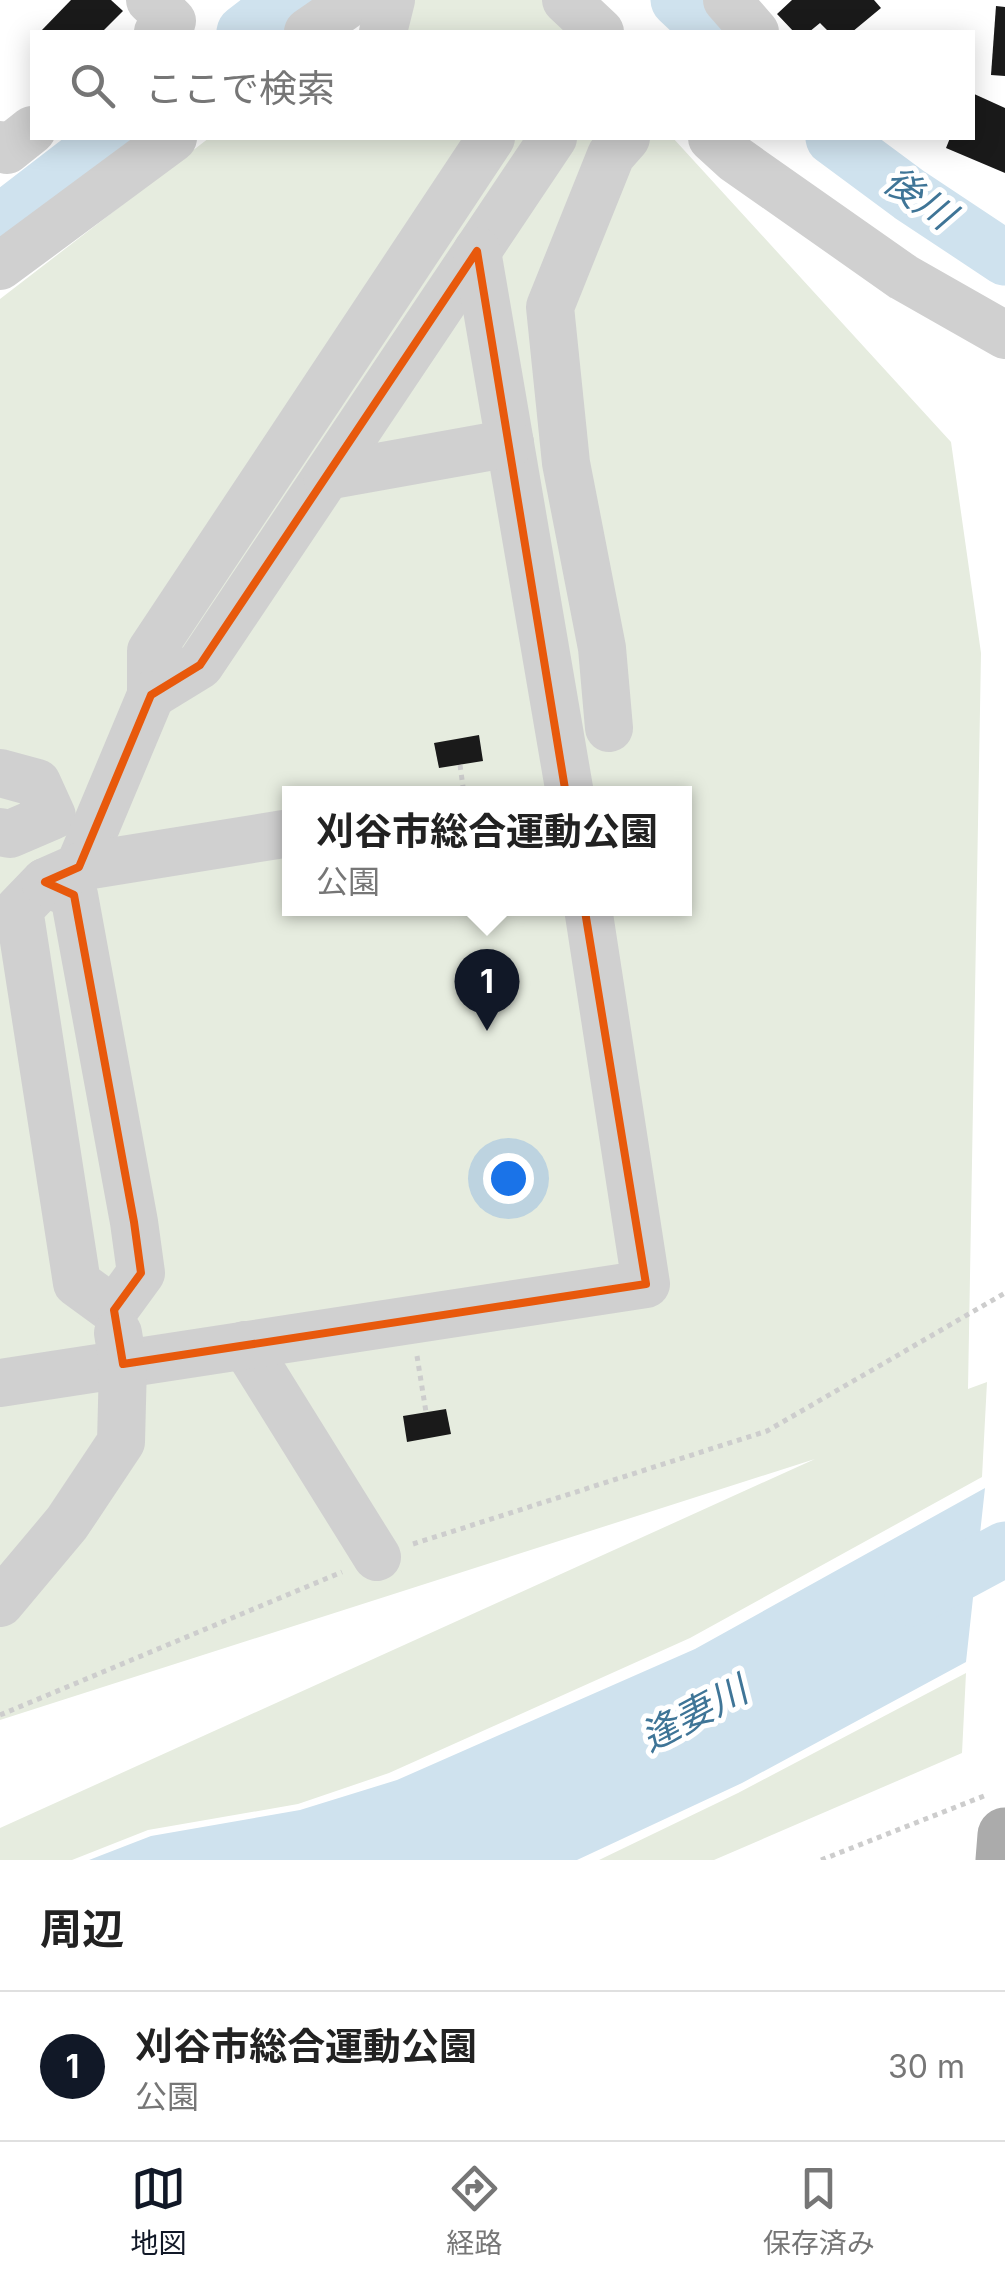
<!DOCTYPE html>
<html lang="ja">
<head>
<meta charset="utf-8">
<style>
  body { margin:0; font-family:Inter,"Noto Sans JP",sans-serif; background:#f6f6f6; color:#222 }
  .you { position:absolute; left:508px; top:1178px; width:35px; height:35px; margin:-25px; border:8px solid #fff; border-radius:50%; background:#1a73e8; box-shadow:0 0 0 15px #1a73e833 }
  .badge { display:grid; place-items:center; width:65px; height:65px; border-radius:50%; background:#111827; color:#fff; font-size:32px; font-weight:700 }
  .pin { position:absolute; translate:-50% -82px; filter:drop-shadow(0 2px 5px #0008) }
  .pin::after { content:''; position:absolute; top:52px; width:35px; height:30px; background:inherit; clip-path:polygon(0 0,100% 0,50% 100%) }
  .popup { position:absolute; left:282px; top:786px; width:410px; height:130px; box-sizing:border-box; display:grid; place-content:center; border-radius:0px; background:#fff; filter:drop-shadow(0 2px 8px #0005); font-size:32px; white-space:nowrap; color:#767676 }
  .popup b { font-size:38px; color:#222 }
  .popup::after { content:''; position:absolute; left:50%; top:100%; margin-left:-20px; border:20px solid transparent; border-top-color:#fff }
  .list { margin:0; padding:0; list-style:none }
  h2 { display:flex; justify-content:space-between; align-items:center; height:130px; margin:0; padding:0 40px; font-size:42px }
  h2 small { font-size:32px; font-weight:400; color:#767676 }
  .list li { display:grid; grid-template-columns:65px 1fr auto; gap:30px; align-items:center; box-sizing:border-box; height:150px; padding:0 40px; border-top:2px solid #e0e0e0 }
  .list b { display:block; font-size:38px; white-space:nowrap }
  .list p { margin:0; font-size:32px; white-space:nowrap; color:#767676 }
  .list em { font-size:32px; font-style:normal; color:#767676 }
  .icon { flex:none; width:55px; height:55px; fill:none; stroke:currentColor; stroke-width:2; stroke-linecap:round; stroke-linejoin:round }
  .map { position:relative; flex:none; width:1005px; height:1860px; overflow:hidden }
  .search { position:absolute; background:#fff; box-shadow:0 5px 25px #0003; left:30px; right:30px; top:30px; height:110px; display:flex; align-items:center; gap:25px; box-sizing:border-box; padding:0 35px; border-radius:0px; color:#767676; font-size:38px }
  .sheet { height:280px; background:#fff }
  nav { display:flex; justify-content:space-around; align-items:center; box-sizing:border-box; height:140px; border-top:2px solid #e0e0e0; background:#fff; font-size:28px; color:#767676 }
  nav a { display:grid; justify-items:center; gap:5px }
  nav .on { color:#111827 }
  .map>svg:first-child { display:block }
  .green { fill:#e6ecdf; fill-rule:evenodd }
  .water { fill:#cfe2ee }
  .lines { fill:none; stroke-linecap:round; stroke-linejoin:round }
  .river { stroke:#cfe2ee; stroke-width:55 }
  .building { fill:#1a1a1a }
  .path { stroke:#cdcdcd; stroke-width:5; stroke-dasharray:5 5; stroke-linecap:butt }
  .minor { stroke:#d0d0d0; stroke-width:48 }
  .major { stroke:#ababab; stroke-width:55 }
  .marked { fill:none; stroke:#e8590c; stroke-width:8; stroke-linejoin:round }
  .labels { text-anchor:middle; stroke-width:10; stroke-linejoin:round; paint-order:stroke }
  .water-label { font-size:38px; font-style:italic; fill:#3f7597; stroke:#fff }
</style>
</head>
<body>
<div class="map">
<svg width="1005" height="1860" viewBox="0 0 1005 1860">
  <rect width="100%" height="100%" fill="#fff"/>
  <!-- green -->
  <g class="green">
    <path d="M412,0H546L576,32H372Z"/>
    <path d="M209,138H673L951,442L981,653L968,1389L987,1382L982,1477L690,1638L389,1773L298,1804L148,1830L72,1860H0V1828L815,1459L0,1720V299ZM290,794H684V908H290Z"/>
    <path d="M966,1673L962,1753L714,1860H599L738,1793Z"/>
  </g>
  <!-- water -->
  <path class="water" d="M985,1488L966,1662L742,1783L577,1860H89L151,1836L300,1810L397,1780L695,1649Z"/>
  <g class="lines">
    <!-- river -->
    <g class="river">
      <path d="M678,0L712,32"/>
      <path d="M244,32L286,0"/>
      <path d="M833,138L910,195L1005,258"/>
      <path d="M0,222L109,138"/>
      <path d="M912,1599L1005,1549"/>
    </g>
  </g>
  <!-- building -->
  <g class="building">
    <path d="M71,0H111L123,11L102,32H40Z"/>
    <path d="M792,0H874L881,8L852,32H829L820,23L809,32H794L777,14Z"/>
    <path d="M996,6L1005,7V76L991,75Z"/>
    <path d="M972,93L1005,108V173L946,148L950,138H972Z"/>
    <path d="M479,735L483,761L439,768L434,743Z"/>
    <path d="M446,1409L451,1434L407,1442L403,1416Z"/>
  </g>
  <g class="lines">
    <!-- path -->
    <g class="path">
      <path d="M460,765L464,794"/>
      <path d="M417,1356L426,1412"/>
      <path d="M413,1544L767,1431L1005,1293"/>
      <path d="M0,1715L342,1572"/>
      <path d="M821,1860L984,1796"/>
    </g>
    <!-- minor -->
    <g class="minor">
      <path d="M150,0L172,21L158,32"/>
      <path d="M566,0L600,32"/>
      <path d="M727,0L755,32"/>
      <path d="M308,32L354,0"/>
      <path d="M383,32L391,0"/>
      <path d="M491,138L151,651V695L200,665L553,138"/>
      <path d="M712,138L735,159L903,277L1005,335"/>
      <path d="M0,145L7,150L32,130"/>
      <path d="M477,251L570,794"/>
      <path d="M0,266L173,138"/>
      <path d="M327,476L510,443"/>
      <path d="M609,728L602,648L566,463L550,307L611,155L626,138"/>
      <path d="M0,773L37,783L52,816L10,834L0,832"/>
      <path d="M79,867L151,695"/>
      <path d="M45,882L74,895L134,1222L141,1273L114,1310L77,1283L19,909Z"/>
      <path d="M45,882L79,867L290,833"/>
      <path d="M245,1345L377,1557"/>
      <path d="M0,1383L646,1284L588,908"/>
      <path d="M0,1603L67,1523L121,1442L123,1364L118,1333"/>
    </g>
    <!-- major -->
    <path class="major" d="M1003,1860L1005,1835"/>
  </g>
  <!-- marked area -->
  <path class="marked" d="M477,251L646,1284L123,1364L114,1310L141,1273L134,1222L74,895L45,882L79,867L151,695L200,665Z"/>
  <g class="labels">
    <!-- water labels -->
    <g class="water-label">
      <text transform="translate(919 198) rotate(35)" y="13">後川</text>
      <text transform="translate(694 1714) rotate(-28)" y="13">逢妻川</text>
    </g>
  </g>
</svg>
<div class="you"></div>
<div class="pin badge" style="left:487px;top:1031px">1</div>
<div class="popup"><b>刈谷市総合運動公園</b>公園</div>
<div class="search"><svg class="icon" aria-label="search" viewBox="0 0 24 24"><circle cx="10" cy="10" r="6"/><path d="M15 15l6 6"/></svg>ここで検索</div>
</div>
<section class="sheet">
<h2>周辺<small></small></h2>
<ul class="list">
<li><span class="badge">1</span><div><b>刈谷市総合運動公園</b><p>公園</p></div><em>30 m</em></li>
</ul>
</section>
<nav>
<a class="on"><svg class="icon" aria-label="map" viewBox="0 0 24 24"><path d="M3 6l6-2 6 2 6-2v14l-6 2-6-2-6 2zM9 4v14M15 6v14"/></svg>地図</a>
<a><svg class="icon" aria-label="directions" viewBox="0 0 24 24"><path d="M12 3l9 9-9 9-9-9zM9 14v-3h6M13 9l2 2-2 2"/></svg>経路</a>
<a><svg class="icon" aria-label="saved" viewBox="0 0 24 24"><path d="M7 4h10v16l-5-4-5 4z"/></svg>保存済み</a>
</nav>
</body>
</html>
